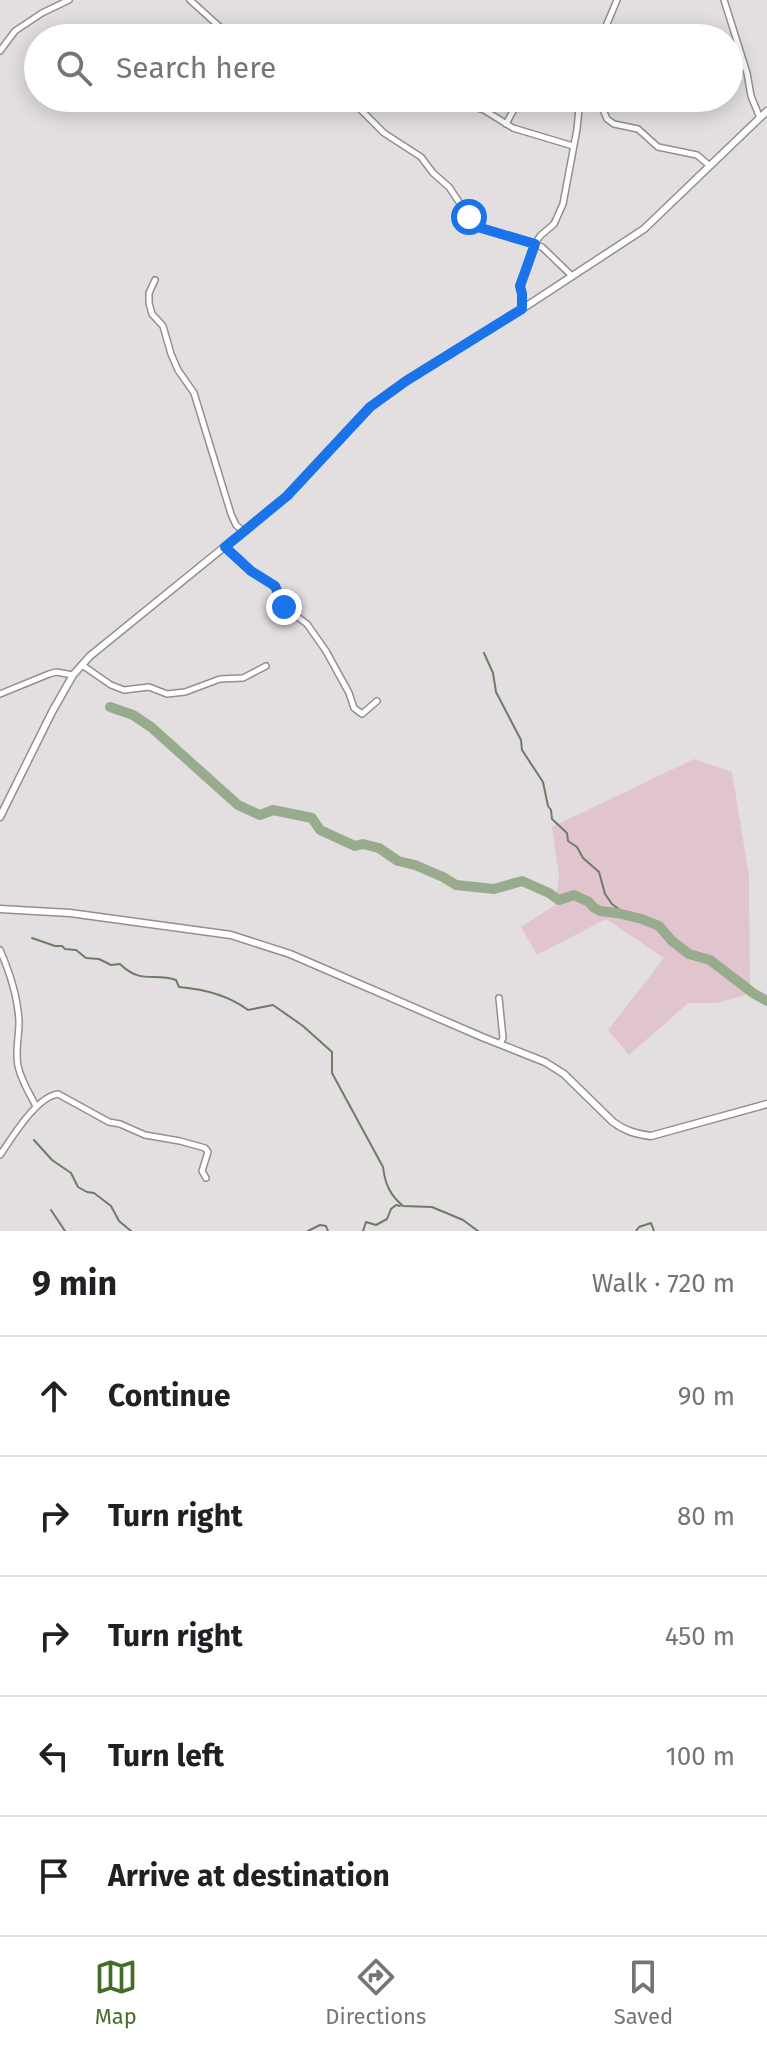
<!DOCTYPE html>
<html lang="en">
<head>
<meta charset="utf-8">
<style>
  body { margin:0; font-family:"Fira Sans",sans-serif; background:#f6f6f6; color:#202124 }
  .stop { position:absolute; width:24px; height:24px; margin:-18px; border:6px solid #1a73e8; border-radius:50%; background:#fff }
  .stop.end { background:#1a73e8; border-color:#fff; box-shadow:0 2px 8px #0008 }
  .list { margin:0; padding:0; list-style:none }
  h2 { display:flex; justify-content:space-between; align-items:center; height:104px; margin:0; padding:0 32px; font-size:34px }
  h2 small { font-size:26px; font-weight:400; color:#757577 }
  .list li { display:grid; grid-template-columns:52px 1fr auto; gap:24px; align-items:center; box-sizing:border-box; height:120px; padding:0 32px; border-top:2px solid #e0e0e0 }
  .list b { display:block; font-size:30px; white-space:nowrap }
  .list em { font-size:26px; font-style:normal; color:#757577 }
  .icon { flex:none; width:44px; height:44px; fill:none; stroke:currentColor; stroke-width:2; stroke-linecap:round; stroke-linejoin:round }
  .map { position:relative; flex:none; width:767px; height:1231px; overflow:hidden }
  .search { position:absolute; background:#fff; box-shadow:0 4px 20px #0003; left:24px; right:24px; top:24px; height:88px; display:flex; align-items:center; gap:20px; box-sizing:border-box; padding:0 28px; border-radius:44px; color:#757577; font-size:30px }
  .sheet { height:704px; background:#fff }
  nav { display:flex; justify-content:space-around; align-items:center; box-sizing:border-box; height:112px; border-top:2px solid #e0e0e0; background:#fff; font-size:22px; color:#757577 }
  nav a { display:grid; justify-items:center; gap:4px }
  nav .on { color:#466d28 }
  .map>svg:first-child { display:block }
  .green { fill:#e0c5cf }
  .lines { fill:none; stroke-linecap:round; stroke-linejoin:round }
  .stream { stroke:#6e7b66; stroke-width:2 }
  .river { stroke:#98ab8d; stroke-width:10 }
  .minor-casing { stroke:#938f91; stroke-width:8 }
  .tertiary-casing { stroke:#938f91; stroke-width:9 }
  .minor { stroke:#fff; stroke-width:5 }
  .tertiary { stroke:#fff; stroke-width:6 }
  .route { stroke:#1a73e8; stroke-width:10 }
</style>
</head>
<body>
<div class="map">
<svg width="767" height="1231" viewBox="0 0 767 1231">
  <rect width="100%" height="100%" fill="#e3dfe1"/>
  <!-- green -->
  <path class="green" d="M694,759L732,772L749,876L750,994L716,1003H688L629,1055L608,1030L664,958L606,919L537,955L521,927L555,905L559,876L552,827Z"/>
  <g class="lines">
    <!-- stream -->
    <g class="stream">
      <path d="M484,653L493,673L496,692L521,740L522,750L543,782L548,806L551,810L552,819L567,833L568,841L577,847L583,858L599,872L605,894L612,904L620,910L622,914"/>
      <path d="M32,938L55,946H62L65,949L76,950L86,958L99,959L111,965L120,964C141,985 155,972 176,980L179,987C203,989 228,995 248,1010L273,1005L303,1026L332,1052V1073L383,1167C385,1184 390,1195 403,1206L432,1207L463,1220L478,1231"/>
      <path d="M34,1140L52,1160L71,1173L78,1187L87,1192L94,1193L111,1206L119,1221L131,1231"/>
      <path d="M51,1210L65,1231"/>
      <path d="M308,1231L320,1225L326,1226L328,1231"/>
      <path d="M363,1231L366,1222L376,1225L387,1219L391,1209L396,1205L400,1206"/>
      <path d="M636,1231L639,1227L651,1223L654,1231"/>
    </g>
    <!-- river -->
    <path class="river" d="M110,707L133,715L151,727L238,805L260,815L273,810L312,818L320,830L355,846L363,844L379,848L398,861L415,865L443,877L456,885L494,889L522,881L549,893L559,900L574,895L589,902L593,907L600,911L617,913L642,919L659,926L672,941L689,954L710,960L753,993L767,1001"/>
    <!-- minor casing -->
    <g class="minor-casing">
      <g id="minor">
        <path d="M190,0L232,38"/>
        <path d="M724,0L747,73L751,96L760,118"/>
        <path d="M601,38L617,0"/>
        <path d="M0,51L15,31L42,13L69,0"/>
        <path d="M310,98L318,103L326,104L341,101L355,104L384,133L421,157L433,173L449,187L469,217L481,228L542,247L572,276"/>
        <path d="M455,98L467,107L477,108L484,110L513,128L573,146"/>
        <path d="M598,98L607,119L614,124L638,129L658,147L697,155L710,166"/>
        <path d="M506,124L520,98"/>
        <path d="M155,280L149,293V303L152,314L163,326L171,354L178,370L194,393L231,514L236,525L244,532"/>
        <path d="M522,309V294L520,286L535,244L540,236L554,224L563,204L577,129L580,98"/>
        <path d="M225,547L251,571L275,586L284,607L307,624L326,651L349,693L354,708L362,714L377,701"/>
        <path d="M82,665L111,685L124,690L149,687L167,694L185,692L220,679L243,678L266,666"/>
        <path d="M0,694L49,674L56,672L73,675"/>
        <path d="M0,950C10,973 18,997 19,1022C19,1037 15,1051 18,1066C21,1080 29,1093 36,1106"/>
        <path d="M499,998L503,1038L500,1044"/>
        <path d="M0,1155C12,1138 36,1097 58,1094L109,1122L120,1124L145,1135L180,1141L205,1148L208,1152L202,1171L206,1178"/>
      </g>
    </g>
    <!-- tertiary casing -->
    <g class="tertiary-casing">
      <g id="tertiary">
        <path d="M0,817L52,712L73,675L90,656L287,496L370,407L406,381L522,309L644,229L767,111"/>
        <path d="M0,909L70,913L231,935L290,954L482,1037L545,1062L564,1074L613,1122C625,1131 636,1134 651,1136L767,1104"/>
      </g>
    </g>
    <!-- minor -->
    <use href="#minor" class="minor"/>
    <!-- tertiary -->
    <use href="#tertiary" class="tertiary"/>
  </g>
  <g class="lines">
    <!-- route -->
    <path class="route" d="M284,607L275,586L251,571L225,547L287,496L370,407L406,381L522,309V294L520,286L535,244L481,228L469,217"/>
  </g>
</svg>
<div class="stop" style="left:469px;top:217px"></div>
<div class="stop end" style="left:284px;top:607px"></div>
<div class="search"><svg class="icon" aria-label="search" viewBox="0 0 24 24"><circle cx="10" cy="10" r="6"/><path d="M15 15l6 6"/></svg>Search here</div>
</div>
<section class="sheet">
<h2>9 min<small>Walk · 720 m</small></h2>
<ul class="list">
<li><svg class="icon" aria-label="ahead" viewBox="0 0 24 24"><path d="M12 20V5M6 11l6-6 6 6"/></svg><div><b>Continue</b></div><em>90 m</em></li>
<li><svg class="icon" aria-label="right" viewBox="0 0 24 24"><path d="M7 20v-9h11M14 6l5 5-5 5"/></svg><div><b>Turn right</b></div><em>80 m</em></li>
<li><svg class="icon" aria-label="right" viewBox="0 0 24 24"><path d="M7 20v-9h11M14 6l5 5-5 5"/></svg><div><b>Turn right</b></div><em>450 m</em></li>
<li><svg class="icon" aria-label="left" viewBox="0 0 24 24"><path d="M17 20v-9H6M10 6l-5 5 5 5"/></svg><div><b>Turn left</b></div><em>100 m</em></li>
<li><svg class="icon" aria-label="arrive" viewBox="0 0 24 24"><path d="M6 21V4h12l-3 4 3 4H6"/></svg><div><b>Arrive at destination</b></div></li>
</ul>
</section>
<nav>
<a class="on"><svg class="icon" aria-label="map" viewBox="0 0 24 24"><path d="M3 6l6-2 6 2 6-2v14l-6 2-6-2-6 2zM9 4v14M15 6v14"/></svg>Map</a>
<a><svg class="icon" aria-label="directions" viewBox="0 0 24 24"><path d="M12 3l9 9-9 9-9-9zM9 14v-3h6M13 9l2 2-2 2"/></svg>Directions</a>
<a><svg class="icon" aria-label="saved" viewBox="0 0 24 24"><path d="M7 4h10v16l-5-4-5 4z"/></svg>Saved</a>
</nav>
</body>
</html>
